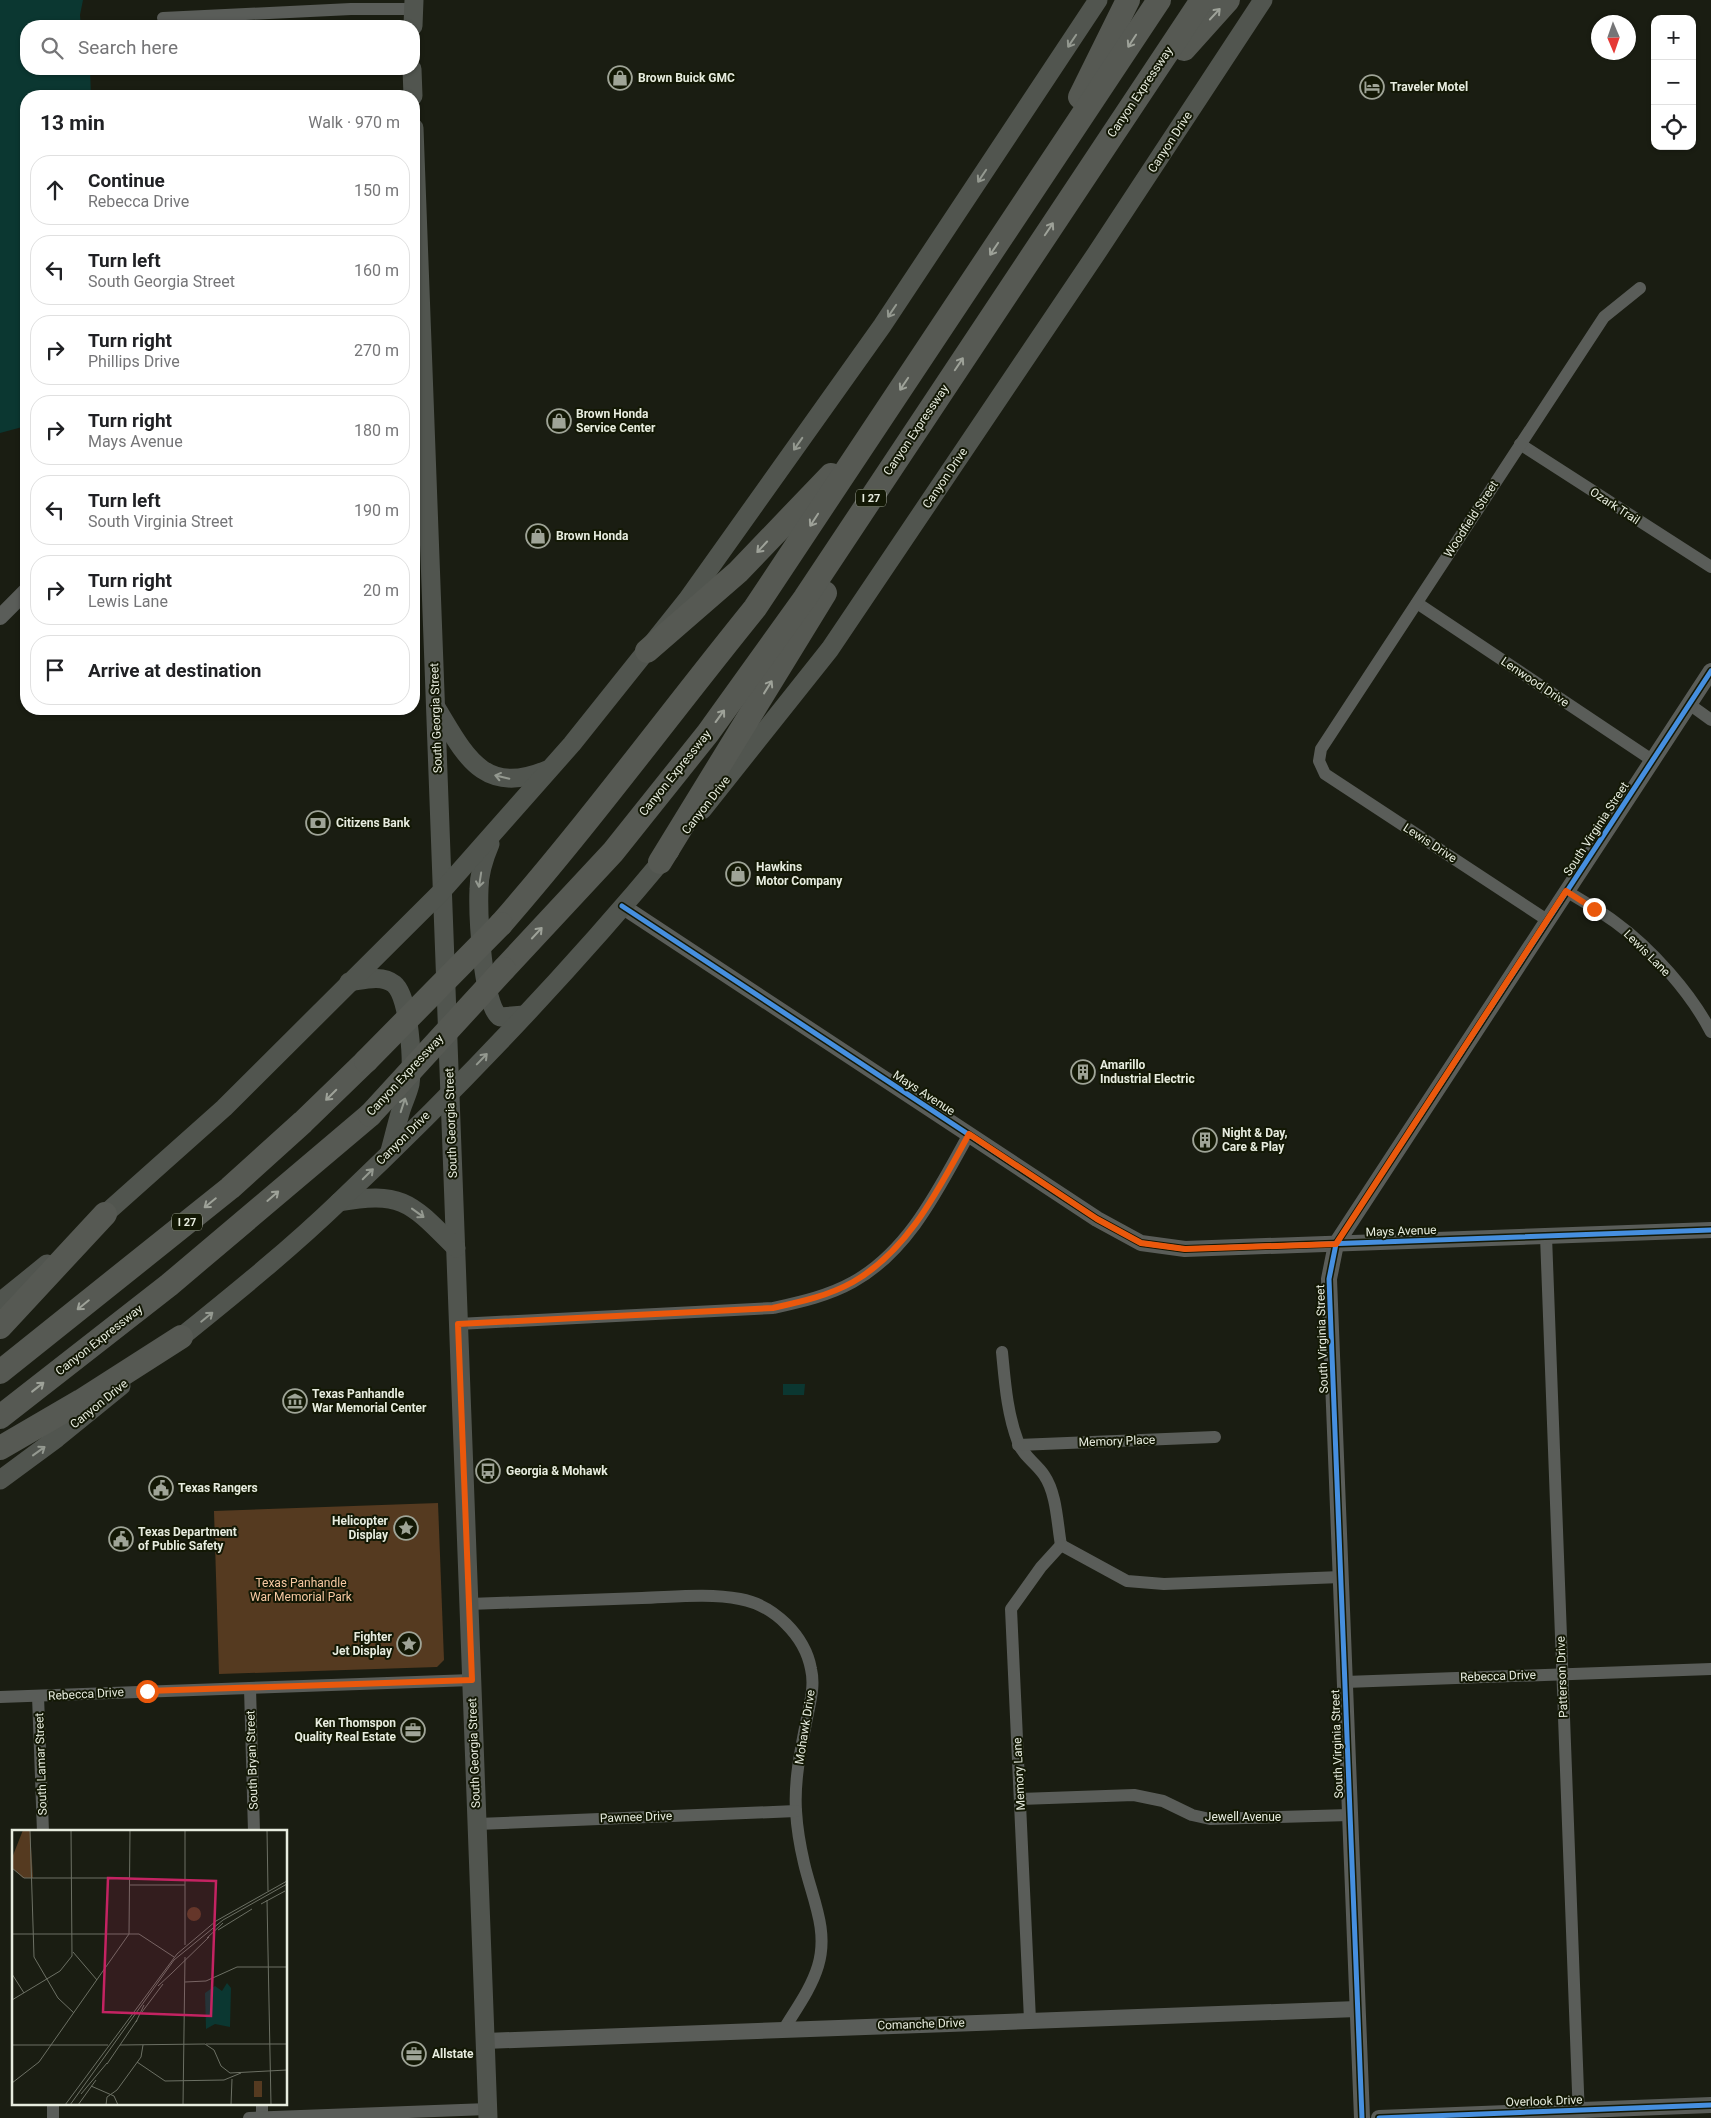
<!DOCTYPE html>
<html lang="en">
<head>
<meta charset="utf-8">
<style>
  body { margin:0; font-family:Roboto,sans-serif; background:#f6f6f6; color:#202124 }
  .controls { position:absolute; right:15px; top:15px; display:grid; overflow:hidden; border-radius:10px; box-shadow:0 1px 4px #0004 }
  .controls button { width:45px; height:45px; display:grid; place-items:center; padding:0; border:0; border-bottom:1px solid #e0e0e0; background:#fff; color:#202124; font:25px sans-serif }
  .compass { position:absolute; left:1591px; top:15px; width:45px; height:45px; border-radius:50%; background:#fff; box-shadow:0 1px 4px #0004; rotate:178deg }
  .stop { position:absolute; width:15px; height:15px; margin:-11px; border:4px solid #ea580c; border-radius:50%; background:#fff }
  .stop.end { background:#ea580c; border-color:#fff; box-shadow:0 1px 5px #0008 }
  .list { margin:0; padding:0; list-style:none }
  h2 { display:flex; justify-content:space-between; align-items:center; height:65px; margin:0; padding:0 20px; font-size:21px }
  h2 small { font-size:16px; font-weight:400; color:#757577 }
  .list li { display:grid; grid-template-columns:32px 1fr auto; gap:15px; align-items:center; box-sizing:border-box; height:70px; margin:0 10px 10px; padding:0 10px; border:1px solid #e0e0e0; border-radius:20px }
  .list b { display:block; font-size:19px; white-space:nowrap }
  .list p { margin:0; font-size:16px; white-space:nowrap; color:#757577 }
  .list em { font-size:16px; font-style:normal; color:#757577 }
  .icon { flex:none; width:28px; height:28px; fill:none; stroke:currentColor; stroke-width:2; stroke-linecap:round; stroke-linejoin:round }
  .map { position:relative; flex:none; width:1711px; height:2118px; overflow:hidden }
  .search { position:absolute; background:#fff; box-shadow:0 1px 4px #0004; left:20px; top:20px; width:400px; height:55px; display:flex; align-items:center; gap:12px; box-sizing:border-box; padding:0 18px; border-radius:20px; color:#757577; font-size:19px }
  .panel { position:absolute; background:#fff; box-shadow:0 1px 4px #0004; left:20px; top:90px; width:400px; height:625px; border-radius:20px }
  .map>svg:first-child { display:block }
  .green { fill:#553a20 }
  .water { fill:#0b3731 }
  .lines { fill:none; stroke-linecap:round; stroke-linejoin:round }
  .minor { stroke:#5a5d59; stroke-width:12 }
  .tertiary { stroke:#5a5d59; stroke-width:16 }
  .secondary { stroke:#51554f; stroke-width:19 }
  .motorway { stroke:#565953; stroke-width:24 }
  .motorway-bridge { stroke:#565953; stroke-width:24 }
  .cycleway-casing { stroke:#131805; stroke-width:8 }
  .cycleway { stroke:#468fdf; stroke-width:5 }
  .oneway { stroke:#9ea299 }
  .oneway2 { stroke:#949990 }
  .route { stroke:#ea580c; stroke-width:6 }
  .labels { text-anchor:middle; stroke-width:4; stroke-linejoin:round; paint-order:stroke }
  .shield { fill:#131805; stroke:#a7ac9e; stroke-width:1 }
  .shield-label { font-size:11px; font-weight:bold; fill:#e7ecdf }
  .poi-label { font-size:12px; font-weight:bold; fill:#e7ecdf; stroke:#131805; text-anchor:start }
  .street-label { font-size:12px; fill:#e7ecdf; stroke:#131805 }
  .park-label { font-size:12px; fill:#f8c9a3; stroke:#131805 }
  .inset-road { fill:none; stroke:#6c7064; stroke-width:1 }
  .view { fill:#c42362; fill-opacity:0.15; stroke:#c42362; stroke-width:2.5 }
  .inset-edge { fill:none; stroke:#e7ecdf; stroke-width:2.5 }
</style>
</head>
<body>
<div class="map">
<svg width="1711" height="2118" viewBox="0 0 1711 2118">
  <rect width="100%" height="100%" fill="#1a1d12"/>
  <!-- green -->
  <path class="green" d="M438,1503L444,1660L437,1667L219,1674L214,1511Z"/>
  <!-- water -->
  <g class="water">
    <path d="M0,0H83L80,15L81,26H26V69H90L91,96H26V426L0,433Z"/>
    <path d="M783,1384H805L804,1395H783Z"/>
  </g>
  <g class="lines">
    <!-- minor -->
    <g class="minor">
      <path d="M163,18L351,9H413"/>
      <path d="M1520,444L1711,567"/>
      <path d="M1417,603L1652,760"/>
      <path d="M1689,704L1711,720"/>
      <path d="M1566,891C1583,901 1600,911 1615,922C1651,948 1691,993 1711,1032"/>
      <path d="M1547,920L1325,774L1319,761L1321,749L1604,317L1640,288"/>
      <path d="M1546,1236L1579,2118"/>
      <path d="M458,1324L773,1308C800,1302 828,1296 853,1282C909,1251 939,1188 969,1134"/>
      <path d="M1002,1352C1005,1383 1007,1413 1018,1442C1023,1456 1036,1463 1044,1475C1057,1494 1057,1523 1061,1545"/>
      <path d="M1018,1445L1215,1437"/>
      <path d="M469,1604C527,1602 585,1600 642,1598C674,1597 709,1593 740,1599C774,1605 805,1636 811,1669C815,1686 810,1702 807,1718C801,1748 794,1780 796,1811C797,1828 800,1846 804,1863C812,1898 829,1930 818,1966C811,1989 796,2009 784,2029"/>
      <path d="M1345,1682L1711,1669"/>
      <path d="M250,1688L254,1832"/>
      <path d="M38,1696L43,1832"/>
      <path d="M0,1697L472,1680"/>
      <path d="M1020,1799L1134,1795L1163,1801L1192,1815L1210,1819L1350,1815"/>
      <path d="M477,1824L796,1811"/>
      <path d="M1030,2020L1011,1609L1041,1567L1061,1545L1127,1581L1164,1584L1341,1577"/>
      <path d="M53,2104V2118"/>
      <path d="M262,2104V2118"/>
      <path d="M249,2118L488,2109"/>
    </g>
    <!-- tertiary -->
    <g class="tertiary">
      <path d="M414,519H428"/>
      <path d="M0,617L26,591"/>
      <path d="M622,906L1097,1219L1141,1243L1185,1249L1711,1230"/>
      <path d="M485,2041L1357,2009"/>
      <path d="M1362,2118L1329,1279L1336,1244L1711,671"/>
      <path d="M1379,2118L1711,2105"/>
    </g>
    <!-- secondary -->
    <g class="secondary">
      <path d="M413,26L414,0"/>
      <path d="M412,69L413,96"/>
      <path d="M414,128L488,2118"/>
      <path d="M437,709C466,757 484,796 547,770"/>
      <path d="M702,810L830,649L1096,254L1263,0"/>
      <path d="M490,844C484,858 479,874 479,889C478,913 482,1006 500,1017L524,1015"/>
      <path d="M349,982C363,980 382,974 394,984C410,997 413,1064 410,1084C408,1093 404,1101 401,1110C397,1123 394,1137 390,1151"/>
      <path d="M339,1202C403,1190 412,1204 456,1248"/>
      <path d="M95,1223L224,1108L442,891L572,744L687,600L882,326L1098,0"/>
      <path d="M0,1302L47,1264"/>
      <path d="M170,1346C228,1299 286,1253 340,1201C456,1091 568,974 670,851"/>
      <path d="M0,1480L57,1438L121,1386"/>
    </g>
    <!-- motorway -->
    <g class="motorway">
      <path d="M1184,49L1228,0"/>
      <path d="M1080,97L1128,0"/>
      <path d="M647,651L738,572L831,475"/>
      <path d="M660,862L825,593"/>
      <path d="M501,924C590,822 670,713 755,608L1159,0"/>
      <path d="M504,969L613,852L708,733L805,598L1202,0"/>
      <path d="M0,1327L105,1214"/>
      <path d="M0,1372L230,1188L303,1122L366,1061"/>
      <path d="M0,1417L169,1285L370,1115"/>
      <path d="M0,1448L81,1401L181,1337"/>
    </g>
    <!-- motorway-bridge -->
    <g class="motorway-bridge">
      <path d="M366,1061L501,924"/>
      <path d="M370,1115L504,969"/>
    </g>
    <!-- cycleway casing -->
    <g class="cycleway-casing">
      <g id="cycleway">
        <path d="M622,906L1097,1219L1141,1243L1185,1249L1711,1230"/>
        <path d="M1362,2118L1329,1279L1336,1244L1711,671"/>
        <path d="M1379,2118L1711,2105"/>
      </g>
    </g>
    <!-- cycleway -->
    <use href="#cycleway" class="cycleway"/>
  </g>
  <!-- one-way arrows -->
  <defs><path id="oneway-shaft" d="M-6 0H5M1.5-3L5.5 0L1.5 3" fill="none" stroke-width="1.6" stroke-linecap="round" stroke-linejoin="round" transform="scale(1.25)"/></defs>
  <g class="oneway">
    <use href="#oneway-shaft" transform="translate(1215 14) rotate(-47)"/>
    <use href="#oneway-shaft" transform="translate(1132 41) rotate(123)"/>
    <use href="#oneway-shaft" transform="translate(1049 229) rotate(-56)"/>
    <use href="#oneway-shaft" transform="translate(994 249) rotate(124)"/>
    <use href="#oneway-shaft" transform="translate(959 364) rotate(-56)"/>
    <use href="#oneway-shaft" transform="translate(904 384) rotate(124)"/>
    <use href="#oneway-shaft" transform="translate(814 520) rotate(123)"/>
    <use href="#oneway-shaft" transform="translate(762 547) rotate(133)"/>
    <use href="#oneway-shaft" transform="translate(768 687) rotate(-58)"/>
    <use href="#oneway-shaft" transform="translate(720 716) rotate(-54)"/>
    <use href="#oneway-shaft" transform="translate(537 933) rotate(-47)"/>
    <use href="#oneway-shaft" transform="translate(331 1095) rotate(135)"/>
    <use href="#oneway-shaft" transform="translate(273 1196) rotate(-41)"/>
    <use href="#oneway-shaft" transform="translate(210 1203) rotate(141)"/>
    <use href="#oneway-shaft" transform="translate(83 1305) rotate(141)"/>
    <use href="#oneway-shaft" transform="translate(38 1387) rotate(-38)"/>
  </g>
  <g class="oneway2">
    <use href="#oneway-shaft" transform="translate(1072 41) rotate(124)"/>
    <use href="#oneway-shaft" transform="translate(982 176) rotate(124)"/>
    <use href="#oneway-shaft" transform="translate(892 311) rotate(124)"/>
    <use href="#oneway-shaft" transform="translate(798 444) rotate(125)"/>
    <use href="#oneway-shaft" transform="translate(502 777) rotate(-167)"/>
    <use href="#oneway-shaft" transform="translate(480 880) rotate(99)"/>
    <use href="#oneway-shaft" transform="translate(482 1059) rotate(-46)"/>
    <use href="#oneway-shaft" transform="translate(403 1105) rotate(-72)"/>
    <use href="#oneway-shaft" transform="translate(368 1174) rotate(-45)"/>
    <use href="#oneway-shaft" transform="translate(418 1213) rotate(36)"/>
    <use href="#oneway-shaft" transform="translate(207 1317) rotate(-39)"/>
    <use href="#oneway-shaft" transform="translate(39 1451) rotate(-36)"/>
  </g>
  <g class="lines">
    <!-- route -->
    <path class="route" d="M147,1691L472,1680L458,1324L773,1308C800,1302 828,1296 853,1282C909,1250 939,1188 969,1134L1097,1219L1141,1243L1185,1249L1336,1244L1566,891L1594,909"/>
  </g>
  <!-- icons -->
  <defs>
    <g id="shop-ring" transform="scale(1.25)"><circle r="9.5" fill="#131805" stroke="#9fa497" stroke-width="1.5"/><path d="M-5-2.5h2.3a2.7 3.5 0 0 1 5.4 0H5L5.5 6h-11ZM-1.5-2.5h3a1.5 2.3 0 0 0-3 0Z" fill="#9fa497"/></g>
    <g id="hotel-ring" transform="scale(1.25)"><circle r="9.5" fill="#131805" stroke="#9fa497" stroke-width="1.5"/><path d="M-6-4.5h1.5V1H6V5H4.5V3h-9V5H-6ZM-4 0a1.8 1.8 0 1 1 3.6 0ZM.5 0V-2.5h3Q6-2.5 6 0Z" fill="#9fa497"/></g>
    <g id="bank-ring" transform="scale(1.25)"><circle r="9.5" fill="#131805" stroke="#9fa497" stroke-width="1.5"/><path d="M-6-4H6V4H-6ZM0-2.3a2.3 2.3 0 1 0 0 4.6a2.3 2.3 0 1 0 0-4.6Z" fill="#9fa497"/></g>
    <g id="building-ring" transform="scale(1.25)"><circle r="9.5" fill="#131805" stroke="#9fa497" stroke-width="1.5"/><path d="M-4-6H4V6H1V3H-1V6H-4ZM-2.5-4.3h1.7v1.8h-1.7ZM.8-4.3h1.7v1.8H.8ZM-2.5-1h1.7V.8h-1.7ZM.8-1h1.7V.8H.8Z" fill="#9fa497"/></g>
    <g id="museum-ring" transform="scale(1.25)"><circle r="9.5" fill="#131805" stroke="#9fa497" stroke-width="1.5"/><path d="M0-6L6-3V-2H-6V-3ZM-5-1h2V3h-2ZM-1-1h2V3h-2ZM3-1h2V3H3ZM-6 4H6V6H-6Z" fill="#9fa497"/></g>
    <g id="bus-ring" transform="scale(1.25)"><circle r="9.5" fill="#131805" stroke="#9fa497" stroke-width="1.5"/><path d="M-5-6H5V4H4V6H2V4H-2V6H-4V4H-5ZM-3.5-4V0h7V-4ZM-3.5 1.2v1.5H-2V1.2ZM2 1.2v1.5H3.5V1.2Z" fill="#9fa497"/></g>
    <g id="civic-ring" transform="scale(1.25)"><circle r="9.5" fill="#131805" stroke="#9fa497" stroke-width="1.5"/><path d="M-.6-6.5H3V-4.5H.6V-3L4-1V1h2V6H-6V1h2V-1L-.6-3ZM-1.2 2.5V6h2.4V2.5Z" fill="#9fa497"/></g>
    <g id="sight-ring" transform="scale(1.25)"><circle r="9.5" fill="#131805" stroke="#9fa497" stroke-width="1.5"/><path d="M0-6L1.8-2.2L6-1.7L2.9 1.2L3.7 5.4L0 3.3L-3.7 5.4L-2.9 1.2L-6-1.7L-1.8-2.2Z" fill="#9fa497"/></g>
    <g id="office-ring" transform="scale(1.25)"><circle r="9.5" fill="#131805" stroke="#9fa497" stroke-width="1.5"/><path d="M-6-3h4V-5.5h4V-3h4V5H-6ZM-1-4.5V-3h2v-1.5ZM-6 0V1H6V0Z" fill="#9fa497"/></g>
  </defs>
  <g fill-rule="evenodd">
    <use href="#shop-ring" x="620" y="78"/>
    <use href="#hotel-ring" x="1372" y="87"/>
    <use href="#shop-ring" x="559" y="421"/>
    <use href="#shop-ring" x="538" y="536"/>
    <use href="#bank-ring" x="318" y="823"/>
    <use href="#shop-ring" x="738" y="874"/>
    <use href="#building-ring" x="1083" y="1072"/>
    <use href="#building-ring" x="1205" y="1140"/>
    <use href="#museum-ring" x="295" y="1401"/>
    <use href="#bus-ring" x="488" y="1471"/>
    <use href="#civic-ring" x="161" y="1488"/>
    <use href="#sight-ring" x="406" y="1528"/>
    <use href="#civic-ring" x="121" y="1539"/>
    <use href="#sight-ring" x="409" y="1644"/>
    <use href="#office-ring" x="413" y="1730"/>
    <use href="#office-ring" x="414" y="2054"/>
  </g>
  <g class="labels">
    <!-- shield labels -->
    <g class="shield">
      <rect x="856" y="489.5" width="30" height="17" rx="4"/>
      <rect x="172" y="1213.5" width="30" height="17" rx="4"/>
    </g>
    <g class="shield-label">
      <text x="871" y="502">I 27</text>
      <text x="187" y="1226">I 27</text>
    </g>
    <!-- poi labels -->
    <g class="poi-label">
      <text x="638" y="82">Brown Buick GMC</text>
      <text x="1390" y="91">Traveler Motel</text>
      <text x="576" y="418">Brown Honda<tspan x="576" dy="14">Service Center</tspan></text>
      <text x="556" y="540">Brown Honda</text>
      <text x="336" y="827">Citizens Bank</text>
      <text x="756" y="871">Hawkins<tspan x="756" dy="14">Motor Company</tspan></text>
      <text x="1100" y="1069">Amarillo<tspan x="1100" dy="14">Industrial Electric</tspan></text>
      <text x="1222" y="1137">Night &amp; Day,<tspan x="1222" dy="14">Care &amp; Play</tspan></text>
      <text x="312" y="1398">Texas Panhandle<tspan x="312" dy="14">War Memorial Center</tspan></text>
      <text x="506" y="1475">Georgia &amp; Mohawk</text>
      <text x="178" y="1492">Texas Rangers</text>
      <text x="388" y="1525" text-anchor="end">Helicopter<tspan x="388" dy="14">Display</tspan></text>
      <text x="138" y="1536">Texas Department<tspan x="138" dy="14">of Public Safety</tspan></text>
      <text x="392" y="1641" text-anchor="end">Fighter<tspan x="392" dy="14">Jet Display</tspan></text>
      <text x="396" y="1727" text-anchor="end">Ken Thomspon<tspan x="396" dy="14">Quality Real Estate</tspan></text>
      <text x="432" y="2058">Allstate</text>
    </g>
    <!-- street labels -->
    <g class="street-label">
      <text transform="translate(1140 92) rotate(-56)" y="4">Canyon Expressway</text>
      <text transform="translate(1170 142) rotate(-57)" y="4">Canyon Drive</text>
      <text transform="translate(916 430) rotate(-56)" y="4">Canyon Expressway</text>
      <text transform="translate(945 478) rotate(-56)" y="4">Canyon Drive</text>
      <text transform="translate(1615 506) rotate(33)" y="4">Ozark Trail</text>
      <text transform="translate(1471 519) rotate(-57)" y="4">Woodfield Street</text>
      <text transform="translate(1535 682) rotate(34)" y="4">Lenwood Drive</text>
      <text transform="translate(436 718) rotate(-92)" y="4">South Georgia Street</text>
      <text transform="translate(675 773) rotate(-51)" y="4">Canyon Expressway</text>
      <text transform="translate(706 805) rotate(-52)" y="4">Canyon Drive</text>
      <text transform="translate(1596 829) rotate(-57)" y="4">South Virginia Street</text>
      <text transform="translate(1430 843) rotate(33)" y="4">Lewis Drive</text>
      <text transform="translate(1647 953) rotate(45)" y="4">Lewis Lane</text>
      <text transform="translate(405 1075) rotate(-47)" y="4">Canyon Expressway</text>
      <text transform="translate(924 1093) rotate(33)" y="4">Mays Avenue</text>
      <text transform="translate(451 1123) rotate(-92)" y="4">South Georgia Street</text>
      <text transform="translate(403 1138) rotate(-45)" y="4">Canyon Drive</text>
      <text transform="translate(1401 1231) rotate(-2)" y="4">Mays Avenue</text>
      <text transform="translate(1322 1339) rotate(-92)" y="4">South Virginia Street</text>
      <text transform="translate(99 1340) rotate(-38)" y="4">Canyon Expressway</text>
      <text transform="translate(99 1404) rotate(-39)" y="4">Canyon Drive</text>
      <text transform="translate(1117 1441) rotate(-2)" y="4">Memory Place</text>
      <text transform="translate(1498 1676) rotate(-2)" y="4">Rebecca Drive</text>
      <text transform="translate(1562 1677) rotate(-92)" y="4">Patterson Drive</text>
      <text transform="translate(86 1694) rotate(-3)" y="4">Rebecca Drive</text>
      <text transform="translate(805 1727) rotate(-81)" y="4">Mohawk Drive</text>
      <text transform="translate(1337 1744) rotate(-92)" y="4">South Virginia Street</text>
      <text transform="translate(474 1753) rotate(-92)" y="4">South Georgia Street</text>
      <text transform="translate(252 1760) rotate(-92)" y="4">South Bryan Street</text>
      <text transform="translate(41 1764) rotate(-92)" y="4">South Lamar Street</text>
      <text transform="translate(1019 1774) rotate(-93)" y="4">Memory Lane</text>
      <text transform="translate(636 1817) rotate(-2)" y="4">Pawnee Drive</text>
      <text x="1243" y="1821">Jewell Avenue</text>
      <text transform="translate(921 2024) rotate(-2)" y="4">Comanche Drive</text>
      <text transform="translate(1544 2101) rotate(-2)" y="4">Overlook Drive</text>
    </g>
    <!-- park labels -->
    <g class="park-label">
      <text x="301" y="1587">Texas Panhandle<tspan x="301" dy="14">War Memorial Park</tspan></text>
    </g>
  </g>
  <!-- overview -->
  <g transform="translate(12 1830)">
    <rect width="275" height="275" fill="#1a1d12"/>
    <path d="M11,0H18L21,48H11L0,38V28ZM175 84a7 7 0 1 1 14 0a7 7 0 1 1-14 0ZM242,251H250V267H242Z" fill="#553a20"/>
    <path d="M215,153L219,158L218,197L203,194L194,199L193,163L203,156L210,161Z" fill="#0b3731"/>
    <path class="inset-road" d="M18,0L22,127L46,168L62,183M173,0V115M255,0L256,61M0,38L12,48H118M118,55H173M255,70L259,275M249,74L273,61M206,100L240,79M0,104H127L162,127M195,108L211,93M61,122L85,150M0,144L12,163M159,144L197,107M173,152L194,151L225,137H275M146,156L160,143M0,170L48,141L60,126L59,0M130,182L151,154M124,192L132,175M194,214H275M0,215H96M108,215L193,214L202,220L209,236L218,243L275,240M125,232L153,251L212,250L229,243M95,234L125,190M0,253L27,232L117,104L118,0M79,256L102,266L106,275M69,264L95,233M53,275L165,124L204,91L275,51M58,275L162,130L211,90L275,54M66,275L84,250M94,275L95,267L105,260L129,227L131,215M171,275L173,127M219,275L220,249"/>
    <path class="view" d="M96,48L204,51L199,186L91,182Z"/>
    <rect width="275" height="275" class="inset-edge"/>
  </g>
</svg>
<div class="controls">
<button>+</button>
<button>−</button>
<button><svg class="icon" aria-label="locate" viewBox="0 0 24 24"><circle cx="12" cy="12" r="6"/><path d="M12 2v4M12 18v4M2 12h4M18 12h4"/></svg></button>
</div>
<svg class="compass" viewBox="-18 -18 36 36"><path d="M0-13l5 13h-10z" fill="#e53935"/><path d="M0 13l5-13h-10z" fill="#757577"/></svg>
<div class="stop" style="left:147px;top:1691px"></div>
<div class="stop end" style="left:1594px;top:909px"></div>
<div class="search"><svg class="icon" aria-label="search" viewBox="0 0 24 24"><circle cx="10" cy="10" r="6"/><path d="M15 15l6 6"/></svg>Search here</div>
<section class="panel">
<h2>13 min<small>Walk · 970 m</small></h2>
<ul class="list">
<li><svg class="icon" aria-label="ahead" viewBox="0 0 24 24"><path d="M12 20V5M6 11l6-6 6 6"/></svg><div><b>Continue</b><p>Rebecca Drive</p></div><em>150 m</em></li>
<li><svg class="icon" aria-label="left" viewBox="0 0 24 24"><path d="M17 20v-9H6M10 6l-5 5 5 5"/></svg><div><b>Turn left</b><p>South Georgia Street</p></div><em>160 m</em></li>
<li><svg class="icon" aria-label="right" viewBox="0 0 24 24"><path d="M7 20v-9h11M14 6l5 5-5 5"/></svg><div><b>Turn right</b><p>Phillips Drive</p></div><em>270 m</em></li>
<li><svg class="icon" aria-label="right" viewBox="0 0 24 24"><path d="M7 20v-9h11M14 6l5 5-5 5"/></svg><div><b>Turn right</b><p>Mays Avenue</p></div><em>180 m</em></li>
<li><svg class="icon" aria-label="left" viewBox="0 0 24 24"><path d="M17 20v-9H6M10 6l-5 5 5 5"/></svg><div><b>Turn left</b><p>South Virginia Street</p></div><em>190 m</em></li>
<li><svg class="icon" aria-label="right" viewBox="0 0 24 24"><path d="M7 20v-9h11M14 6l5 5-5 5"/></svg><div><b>Turn right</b><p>Lewis Lane</p></div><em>20 m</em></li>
<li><svg class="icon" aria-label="arrive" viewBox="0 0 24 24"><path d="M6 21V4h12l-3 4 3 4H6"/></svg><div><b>Arrive at destination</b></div></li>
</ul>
</section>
</div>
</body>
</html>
